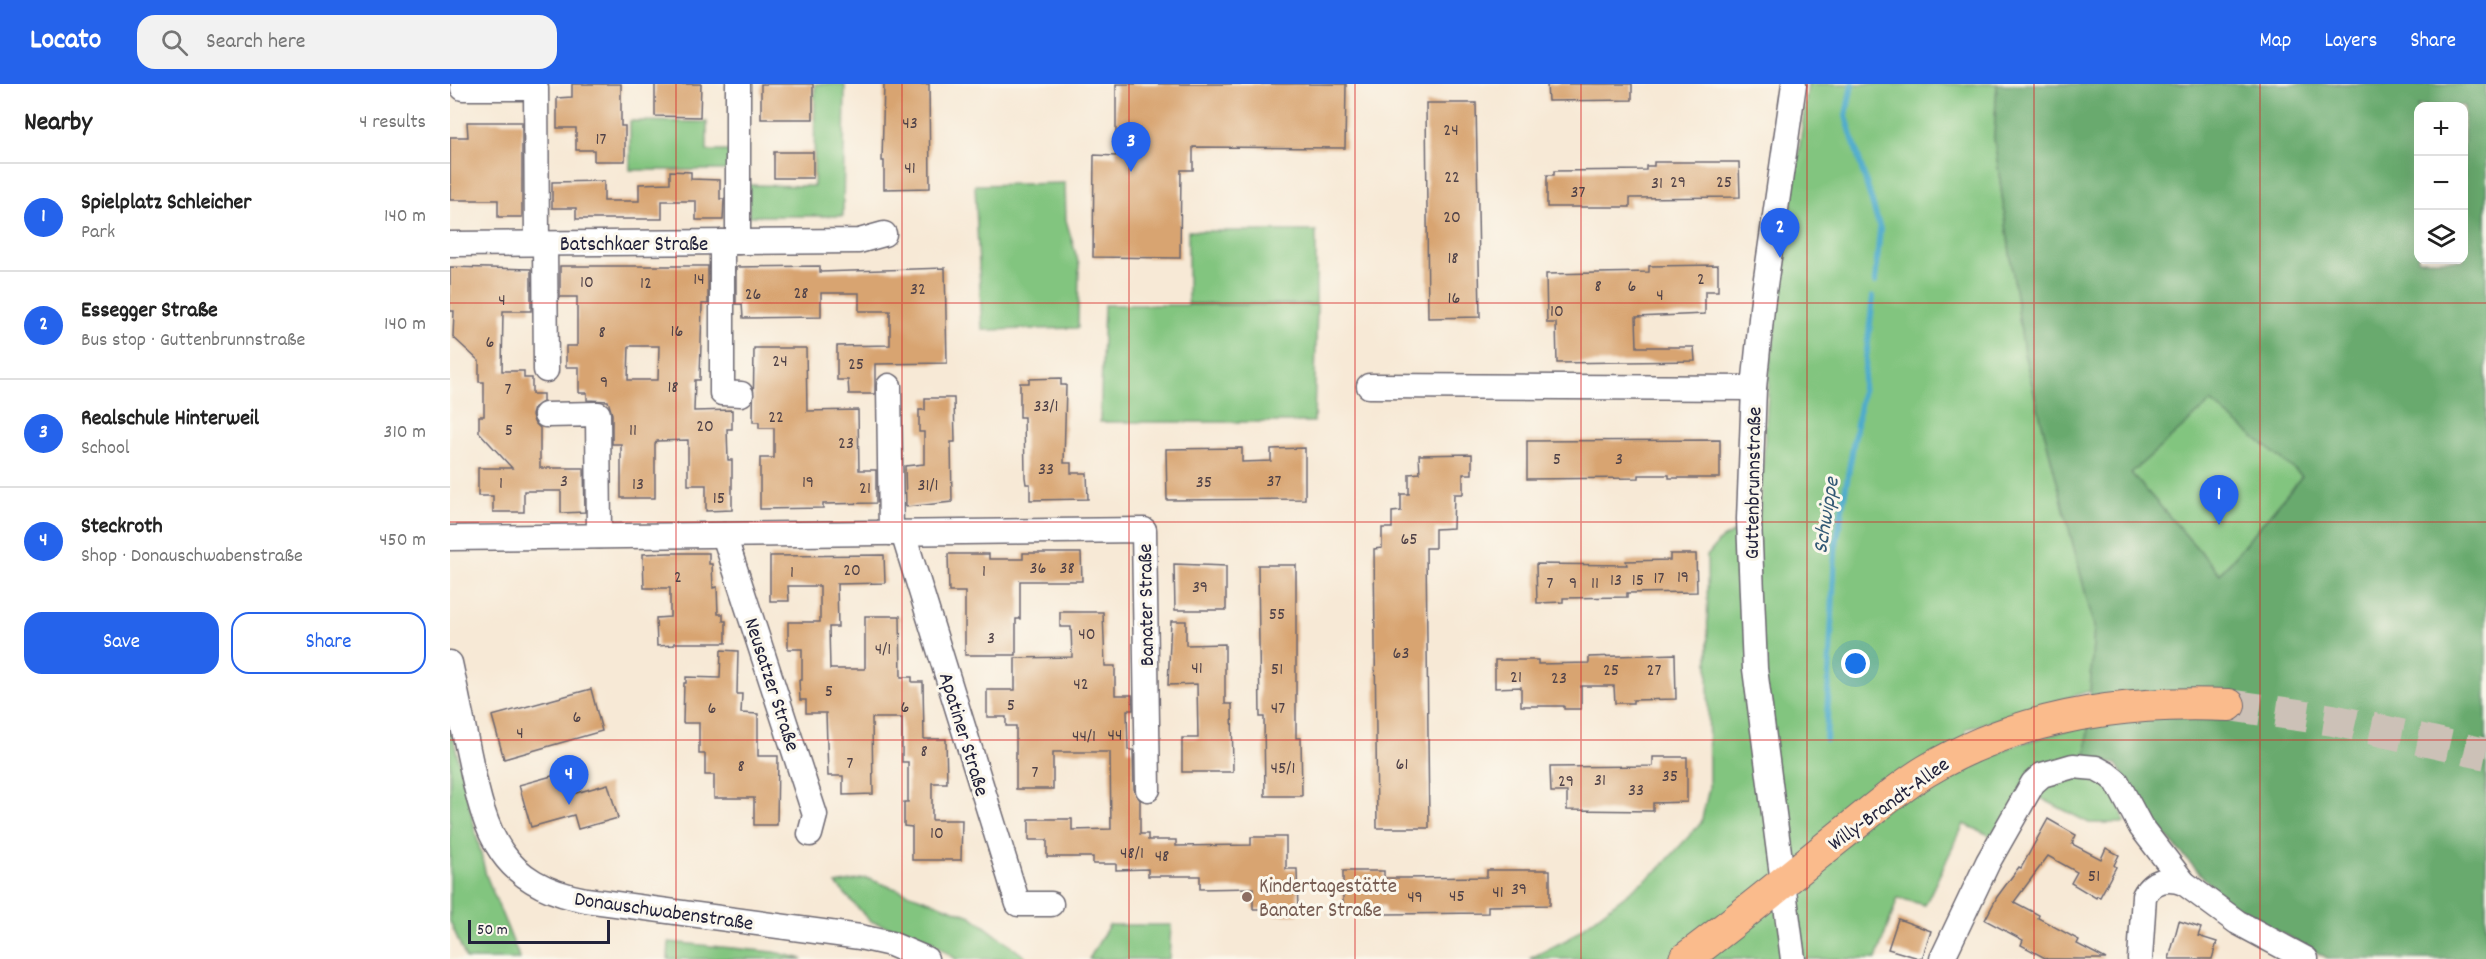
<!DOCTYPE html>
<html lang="en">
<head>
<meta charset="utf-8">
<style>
  body { margin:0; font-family:Dekko,sans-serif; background:#f2f2f2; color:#222 }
  .controls { position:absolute; right:18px; top:18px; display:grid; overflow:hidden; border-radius:12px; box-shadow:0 6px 24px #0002 }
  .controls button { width:54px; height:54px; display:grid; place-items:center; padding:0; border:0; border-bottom:2px solid #e0e0e0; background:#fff; color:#222; font:30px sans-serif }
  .scale { position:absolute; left:18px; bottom:15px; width:142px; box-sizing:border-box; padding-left:6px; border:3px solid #22223b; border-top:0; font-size:16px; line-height:21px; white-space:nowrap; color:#22223b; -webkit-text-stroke:4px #fbf7ec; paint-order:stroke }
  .you { position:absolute; left:1406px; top:580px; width:21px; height:21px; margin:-15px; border:4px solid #fff; border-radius:50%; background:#1a73e8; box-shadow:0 0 0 9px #1a73e833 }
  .badge { display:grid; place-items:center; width:39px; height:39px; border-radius:50%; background:#2563eb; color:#fff; font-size:20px; font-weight:700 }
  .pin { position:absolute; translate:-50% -50px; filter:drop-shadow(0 2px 3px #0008) }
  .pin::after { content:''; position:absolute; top:32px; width:21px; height:18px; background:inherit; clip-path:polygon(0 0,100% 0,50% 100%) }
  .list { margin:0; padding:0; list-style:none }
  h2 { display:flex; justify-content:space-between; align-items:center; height:78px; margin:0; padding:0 24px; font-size:26px }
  h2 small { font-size:20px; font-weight:400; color:#767676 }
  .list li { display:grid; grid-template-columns:39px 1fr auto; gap:18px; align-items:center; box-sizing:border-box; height:108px; padding:0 24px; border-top:2px solid #e0e0e0 }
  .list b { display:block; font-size:22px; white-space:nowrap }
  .list p { margin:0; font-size:20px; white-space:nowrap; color:#767676 }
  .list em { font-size:20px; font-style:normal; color:#767676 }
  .actions { display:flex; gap:12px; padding:18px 24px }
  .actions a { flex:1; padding:14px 0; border:2px solid #2563eb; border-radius:18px; text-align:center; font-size:21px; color:#2563eb }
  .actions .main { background:#2563eb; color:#fff }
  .icon { flex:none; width:33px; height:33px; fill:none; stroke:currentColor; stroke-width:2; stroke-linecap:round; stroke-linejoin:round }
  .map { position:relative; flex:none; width:2036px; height:875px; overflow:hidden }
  header { display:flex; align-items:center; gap:36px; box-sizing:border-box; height:84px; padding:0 30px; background:#2563eb; color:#fff }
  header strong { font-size:28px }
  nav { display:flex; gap:33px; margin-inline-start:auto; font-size:21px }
  .search { width:420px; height:54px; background:#f2f2f2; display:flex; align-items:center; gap:15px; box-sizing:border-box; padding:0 21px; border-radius:18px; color:#767676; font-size:22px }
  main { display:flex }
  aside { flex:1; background:#fff }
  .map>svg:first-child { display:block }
  .green { fill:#82c57f; stroke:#52745d; stroke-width:1.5 }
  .forest { fill:#69aa6e; stroke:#466654; stroke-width:1.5; fill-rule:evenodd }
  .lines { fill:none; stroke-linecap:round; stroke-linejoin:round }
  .stream { stroke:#4dabcc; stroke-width:6 }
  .building { fill:#d8a471; fill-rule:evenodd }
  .major-tunnel { stroke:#ccc1b7; stroke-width:32; stroke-dasharray:32 16; stroke-linecap:butt }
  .minor-casing { stroke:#6d6871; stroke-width:27 }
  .major-casing { stroke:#6d6871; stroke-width:34 }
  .minor { stroke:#fff; stroke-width:24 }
  .major { stroke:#fabb8c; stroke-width:32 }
  .grid { fill:none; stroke:#d62828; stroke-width:1.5; stroke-opacity:0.55 }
  .education-dot { fill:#8d6e63; stroke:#fbf7ec; stroke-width:2 }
  .labels { text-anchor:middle; stroke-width:6; stroke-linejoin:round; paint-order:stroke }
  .number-label { font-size:18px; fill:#504248 }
  .street-label { font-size:21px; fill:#22223b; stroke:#fbf7ec }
  .education-label { font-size:21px; fill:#785e54; stroke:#fbf7ec; text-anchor:start }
  .water-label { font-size:22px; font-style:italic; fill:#335975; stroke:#fbf7ec }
</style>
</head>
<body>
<header>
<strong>Locato</strong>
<div class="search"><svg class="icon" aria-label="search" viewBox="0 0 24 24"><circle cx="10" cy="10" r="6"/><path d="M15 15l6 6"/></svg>Search here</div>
<nav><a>Map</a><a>Layers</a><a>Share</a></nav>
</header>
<main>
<aside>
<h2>Nearby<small>4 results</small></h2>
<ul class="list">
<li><span class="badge">1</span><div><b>Spielplatz Schleicher</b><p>Park</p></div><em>140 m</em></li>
<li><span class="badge">2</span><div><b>Essegger Straße</b><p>Bus stop · Guttenbrunnstraße</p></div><em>140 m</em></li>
<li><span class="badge">3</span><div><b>Realschule Hinterweil</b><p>School</p></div><em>310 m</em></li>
<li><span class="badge">4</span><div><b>Steckroth</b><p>Shop · Donauschwabenstraße</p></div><em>450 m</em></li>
</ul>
<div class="actions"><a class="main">Save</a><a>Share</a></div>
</aside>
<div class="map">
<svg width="2036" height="875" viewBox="0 0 2036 875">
  <rect width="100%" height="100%" fill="#fbf7ec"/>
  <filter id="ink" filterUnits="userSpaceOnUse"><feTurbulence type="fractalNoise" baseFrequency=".0167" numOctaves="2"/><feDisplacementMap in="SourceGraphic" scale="12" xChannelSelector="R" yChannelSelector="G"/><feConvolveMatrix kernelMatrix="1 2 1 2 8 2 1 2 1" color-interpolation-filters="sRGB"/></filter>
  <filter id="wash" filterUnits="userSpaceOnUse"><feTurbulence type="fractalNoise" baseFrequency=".008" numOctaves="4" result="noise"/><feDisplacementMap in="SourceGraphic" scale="24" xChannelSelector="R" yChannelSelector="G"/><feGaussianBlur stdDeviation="1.35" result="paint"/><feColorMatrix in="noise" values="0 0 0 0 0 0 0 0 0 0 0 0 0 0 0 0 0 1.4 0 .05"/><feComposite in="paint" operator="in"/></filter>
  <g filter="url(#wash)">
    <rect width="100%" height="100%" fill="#f7e9d6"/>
    <!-- green -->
    <g class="green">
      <path d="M365,0H395L393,132H299V101L364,102Z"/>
      <path d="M1358,0H1547L1544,54L1574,269L1644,542L1640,607L1516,645L1515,687L1562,662L1638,640L1636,677L1590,684L1544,753L1514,740L1475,821L1448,814L1426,875H1079L1118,855L1209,785L1251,739L1259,704L1257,472L1271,455L1309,436L1320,282Z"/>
      <path d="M180,37L257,38V67H280V86H180Z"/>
      <path d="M615,99L616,136L629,181L628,244L532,246L525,101Z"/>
      <rect x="738" y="147" width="128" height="73"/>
      <path d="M654,221H867L864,338H650Z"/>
      <path d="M1761,318L1852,392L1770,490L1681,389Z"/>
      <path d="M0,640L36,791L70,875H16L0,837Z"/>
      <path d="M1607,688L1657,698L1672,727L1674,739H1639L1583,710Z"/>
      <path d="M416,794L521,832L578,875H506L477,855L420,837L386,800Z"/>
      <path d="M659,841H721L719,875H639Z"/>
      <path d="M219,858L324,868L353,875H218Z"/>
    </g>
    <!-- forest -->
    <path class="forest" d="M1547,0H2036V875H1879L1777,820L1708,743L1666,680L1636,677L1644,542L1574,269L1544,54ZM1968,22H2014V176H1968ZM1761,318L1852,392L1770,490L1681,389Z"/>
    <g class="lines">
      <!-- stream -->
      <g class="stream">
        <path d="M1402,0L1396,32L1430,145L1425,198"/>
        <path d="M1376,655L1385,466L1412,310L1423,213"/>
      </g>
    </g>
    <g id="blocks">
      <!-- building -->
      <g class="building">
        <path d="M122,0H171V42H175V77H144V66H126V44H107V14L122,13Z"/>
        <path d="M205,0H251L250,33L205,32Z"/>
        <rect x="311" y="0" width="52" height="35"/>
        <path d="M434,0H479L480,104L434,105V77H432Z"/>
        <path d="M666,0H896L895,64L743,63V86H731L730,174L643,173L644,71L666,72Z"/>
        <path d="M1097,0H1182V16L1098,17Z"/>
        <path d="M976,19H1026L1030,233L978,234Z"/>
        <path d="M17,38H72V133H48V116H0V53H18Z"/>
        <rect x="324" y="68" width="39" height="26"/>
        <path d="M1204,78H1289L1290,113L1180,114V123H1097V91H1104V87L1196,86V82H1204Z"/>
        <path d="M220,87L241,88V95L270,96V115H274L273,136H246V117H212V135H126V124H102V98L154,97V117H189V100L220,99Z"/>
        <path d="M1268,181V207H1255V230L1186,233L1187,263H1244L1245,277L1107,279L1106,239H1097L1096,190L1199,188V182Z"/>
        <path d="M110,182H258V220H252L250,296H245L244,327L282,326V345H277L278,376H282V426L256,427V401H238V356L207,357L205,360V414H171V360H162V330L158,317L137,316V309H129V283H116V262H127V213H110ZM179,262H209L208,296H178Z"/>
        <path d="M370,182V188L495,184L497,279L425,280V310H399L398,296H387V262L440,261V227H409V209H371V233L293,234L292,220H286V183Z"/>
        <path d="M0,183L81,185V227H53L52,287H74V294H82V310H93V318L84,324L82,331L84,338L90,344V384H134L135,428L111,429V407H74V428H43V412H28V384H62L29,348V332H34V298H29V277L3,253L4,227H0Z"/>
        <path d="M304,264H356L357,327L408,326L409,386H426V419L373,420V424L310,425V374H324V344H309V338H303Z"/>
        <path d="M611,294V301H616L614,379H621V389H637L638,415L580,416V400H576L575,393L574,333H570V299H579V295Z"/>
        <path d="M475,314H504L505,358H501L502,418L456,423L455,382L474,380V348H469V326H475Z"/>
        <path d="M1270,356V394H1219V391H1189V394L1077,395V357Z"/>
        <path d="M792,364V378L821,377V365L855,364V415L717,416L716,365Z"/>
        <path d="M1022,370V390H1013V410H1004L1003,444L985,445V464H976L979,744H927L924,465L932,464V444H942V428L951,427V410H959V390L970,389L969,371Z"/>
        <path d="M218,469H259V480H262L263,504L267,503L268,530H273V537H276V559H224V561L207,562L206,534L220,533V504H194L193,470Z"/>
        <path d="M573,469H631L632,497H570V535H566V571H515V508H499L498,470H539V475H573Z"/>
        <path d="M1220,470H1246L1247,508L1177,509V513L1113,514V518L1087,519L1086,480L1177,481L1176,477L1220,476Z"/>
        <path d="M434,471L435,499L387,500L388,543H379L380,585H415V532H450L451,593H462V598H473L474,655H496L497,699H482V736H512L511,776H462V743L454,742V718H458V678H452V634H422L423,710L393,711V692H378L376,629H356V616H350L349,596H352V565H338V538H370V502H338L339,517H320V472Z"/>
        <path d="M724,480L776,482V526H725Z"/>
        <path d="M808,481H846V654H851L852,712H815L814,633H810Z"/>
        <path d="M610,528H653L655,582H665V611H682L683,626H677L678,666H683L684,705L690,716V750H698V756H726V762L801,761V753H836V785H847L848,831H826V825H803V804L750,805V792H698V785L666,786V780H643V773H597V756H579V735H622V746L661,745L660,668H603V705H566V642H556V633H537V606H565V574L622,573L621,543H610Z"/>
        <path d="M721,537H736V561L775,560V620H782L783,688H732V654H748L747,600L718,601Z"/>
        <path d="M271,566L288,567L287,610H292L291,629L308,630V672H328L327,741H304V714H264V691H255V670H249V639H233L234,599H236V593L270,594Z"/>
        <path d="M1225,570L1226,615L1183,616V619H1165L1164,602H1131V625H1114V622H1071V603L1045,604V576H1088V580L1139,579V573Z"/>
        <path d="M141,605L152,647L54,675L42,632Z"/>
        <path d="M1203,673H1237V718L1203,719V727L1117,726V708H1101L1100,683L1203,682Z"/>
        <path d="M113,689L119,711L158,700L168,734L128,745L124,731L81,743L69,701Z"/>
        <path d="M1598,735L1626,751L1622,760L1651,775L1656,764L1669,771L1664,781L1666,783L1650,813L1647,812L1646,814L1621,799L1627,788L1598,772L1564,818L1589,831L1588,834L1629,856L1627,860L1656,875H1597L1571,861L1573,856L1535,836L1547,813L1569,783L1571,784Z"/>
        <path d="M1037,786H1100V821L1038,822V829L935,830V822H893V787H934V794H955L1037,793Z"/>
        <path d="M1448,835L1481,847L1472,875L1438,865Z"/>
        <path d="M1729,837L1751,844L1748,852L1767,858L1762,875H1719Z"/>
      </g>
    </g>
  </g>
  <g filter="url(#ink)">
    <use href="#blocks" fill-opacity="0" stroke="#6d6871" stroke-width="1.5"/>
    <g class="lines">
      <!-- major-tunnel -->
      <path class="major-tunnel" d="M1779,621L1883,636L2036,670"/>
      <!-- minor casing -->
      <g class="minor-casing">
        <g id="minor">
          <path d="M13,0V4H86L87,159"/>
          <path d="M288,0V158"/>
          <path d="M272,158V309L291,310"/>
          <path d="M95,159L96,286"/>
          <path d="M0,160L409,157L434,150"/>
          <path d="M439,302L441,449"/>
          <path d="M919,302L1304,304"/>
          <path d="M96,331L148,330L149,452"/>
          <path d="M453,449L568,820H601"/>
          <path d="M274,451L365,731L360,750"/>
          <path d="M0,454L694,446L698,705"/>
          <path d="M0,579C7,611 13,643 20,675C35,750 51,801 136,816L410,853L441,860L476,875"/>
          <path d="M1343,875L1305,585L1299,435L1304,304L1313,215L1344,0"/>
          <path d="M1492,875L1538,778L1583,699L1592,691L1623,682L1646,684L1657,690L1667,698L1691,743L1734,799L1787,838L1856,875"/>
          <path d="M1690,875L1694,812C1702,796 1718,793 1734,799"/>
        </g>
      </g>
      <!-- major casing -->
      <g class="major-casing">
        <path id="major" d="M1235,875C1288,836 1338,794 1389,753C1417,731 1445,706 1476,687C1568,632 1673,616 1779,621"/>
      </g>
      <!-- minor -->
      <use href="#minor" class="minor"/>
      <!-- major -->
      <use href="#major" class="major"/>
    </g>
  </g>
  <!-- grid -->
  <path class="grid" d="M226,0V875M452,0V875M679,0V875M905,0V875M1131,0V875M1357,0V875M1584,0V875M1810,0V875M0,219H2036M0,438H2036M0,656H2036"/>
  <!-- markers -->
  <circle class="education-dot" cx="797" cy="813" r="6"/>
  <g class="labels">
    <!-- number labels -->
    <g class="number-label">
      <text x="460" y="44">43</text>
      <text x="1001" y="51">24</text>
      <text x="151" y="60">17</text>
      <text x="460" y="89">41</text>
      <text x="1002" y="98">22</text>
      <text x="1228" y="103">29</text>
      <text x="1274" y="103">25</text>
      <text x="1207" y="104">31</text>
      <text x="1128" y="113">37</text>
      <text x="1002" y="138">20</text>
      <text x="1003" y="179">18</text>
      <text x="249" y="200">14</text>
      <text x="1251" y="200">2</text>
      <text x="137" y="203">10</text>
      <text x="196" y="204">12</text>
      <text x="1148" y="207">8</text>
      <text x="1182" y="207">6</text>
      <text x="468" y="210">32</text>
      <text x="351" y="214">28</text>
      <text x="303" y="215">26</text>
      <text x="1210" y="216">4</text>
      <text x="1004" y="219">16</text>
      <text x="52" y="221">4</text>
      <text x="1107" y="232">10</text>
      <text x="227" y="252">16</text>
      <text x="152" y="253">8</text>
      <text x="40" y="263">6</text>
      <text x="330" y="282">24</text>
      <text x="406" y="285">25</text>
      <text x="154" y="303">9</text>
      <text x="223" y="308">18</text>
      <text x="58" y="310">7</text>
      <text x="596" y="327">33/1</text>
      <text x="326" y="338">22</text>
      <text x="255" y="347">20</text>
      <text x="59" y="351">5</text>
      <text x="183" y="351">11</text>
      <text x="396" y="364">23</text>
      <text x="1107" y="380">5</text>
      <text x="1169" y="380">3</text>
      <text x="596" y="390">33</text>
      <text x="114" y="402">3</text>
      <text x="824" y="402">37</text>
      <text x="358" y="403">19</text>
      <text x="754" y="403">35</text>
      <text x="51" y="404">1</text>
      <text x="188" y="405">13</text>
      <text x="478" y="406">31/1</text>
      <text x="415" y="409">21</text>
      <text x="269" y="419">15</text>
      <text x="959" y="460">65</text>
      <text x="588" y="489">36</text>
      <text x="617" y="489">38</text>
      <text x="402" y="491">20</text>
      <text x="534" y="492">1</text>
      <text x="342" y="493">1</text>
      <text x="228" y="498">2</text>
      <text x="1233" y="498">19</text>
      <text x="1209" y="499">17</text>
      <text x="1166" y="501">13</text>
      <text x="1188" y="501">15</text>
      <text x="1100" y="504">7</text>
      <text x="1123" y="504">9</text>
      <text x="1145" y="504">11</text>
      <text x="750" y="508">39</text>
      <text x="827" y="535">55</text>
      <text x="637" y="555">40</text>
      <text x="541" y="559">3</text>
      <text x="433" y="570">4/1</text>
      <text x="951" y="574">63</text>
      <text x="747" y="589">41</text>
      <text x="827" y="590">51</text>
      <text x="1161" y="591">25</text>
      <text x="1204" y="591">27</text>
      <text x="1066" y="598">21</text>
      <text x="1109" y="599">23</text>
      <text x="631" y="605">42</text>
      <text x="379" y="612">5</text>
      <text x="561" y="626">5</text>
      <text x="455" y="628">6</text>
      <text x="262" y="629">6</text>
      <text x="828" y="629">47</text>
      <text x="127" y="638">6</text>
      <text x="70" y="654">4</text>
      <text x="665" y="656">44</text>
      <text x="634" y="657">44/1</text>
      <text x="474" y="672">8</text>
      <text x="400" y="684">7</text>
      <text x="952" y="685">61</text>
      <text x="291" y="687">8</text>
      <text x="833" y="689">45/1</text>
      <text x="585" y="693">7</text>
      <text x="1220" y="697">35</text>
      <text x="1150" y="701">31</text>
      <text x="1116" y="702">29</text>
      <text x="1186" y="711">33</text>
      <text x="487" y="754">10</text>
      <text x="682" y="774">48/1</text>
      <text x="712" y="777">48</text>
      <text x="1644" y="797">51</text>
      <text x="1069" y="810">39</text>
      <text x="1048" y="813">41</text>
      <text x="1007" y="817">45</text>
      <text x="965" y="818">49</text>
    </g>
    <!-- street labels -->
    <g class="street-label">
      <text x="184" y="166">Batschkaer Straße</text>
      <text transform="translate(1302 399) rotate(-89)" y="7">Guttenbrunnstraße</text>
      <text transform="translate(695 521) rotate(-91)" y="7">Banater Straße</text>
      <text transform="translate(323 600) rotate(72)" y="7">Neusatzer Straße</text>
      <text transform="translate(515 650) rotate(73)" y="7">Apatiner Straße</text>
      <text transform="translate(1438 719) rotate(-36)" y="7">Willy-Brandt-Allee</text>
      <text transform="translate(214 826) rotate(8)" y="7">Donauschwabenstraße</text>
    </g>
    <!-- education labels -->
    <g class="education-label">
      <text x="809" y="808">Kindertagestätte<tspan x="809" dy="24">Banater Straße</tspan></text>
    </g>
    <!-- water labels -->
    <g class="water-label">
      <text transform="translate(1374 431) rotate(-81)" y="8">Schwippe</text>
    </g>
  </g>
</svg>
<div class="controls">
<button>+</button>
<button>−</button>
<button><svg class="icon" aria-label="layers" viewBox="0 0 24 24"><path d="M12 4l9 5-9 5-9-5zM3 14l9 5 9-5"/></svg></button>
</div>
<div class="scale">50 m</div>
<div class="you"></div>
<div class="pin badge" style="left:1769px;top:441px">1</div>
<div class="pin badge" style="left:1330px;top:174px">2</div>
<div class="pin badge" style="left:681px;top:88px">3</div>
<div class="pin badge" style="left:119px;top:721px">4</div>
</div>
</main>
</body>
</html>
